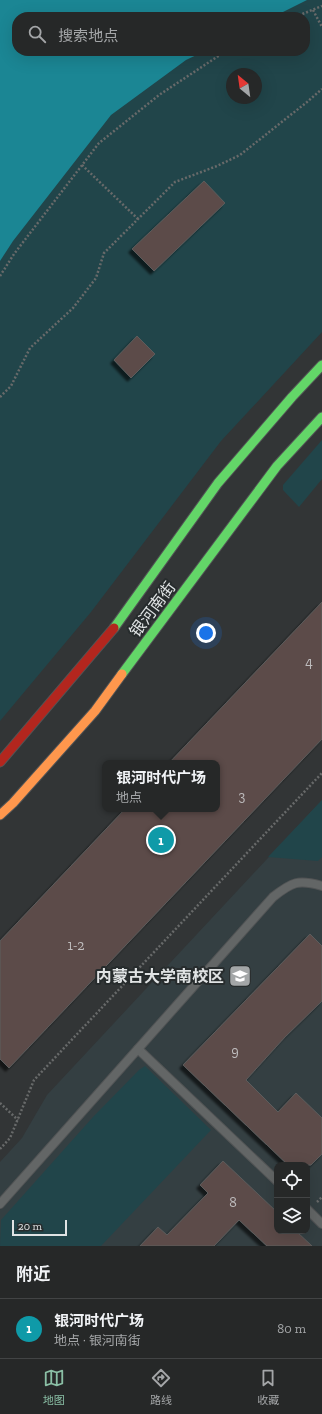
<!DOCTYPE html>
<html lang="zh">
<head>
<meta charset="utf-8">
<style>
  body { margin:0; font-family:"Zilla Slab","Noto Sans SC",serif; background:#2e3030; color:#f1f3f6 }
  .controls { position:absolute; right:12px; bottom:12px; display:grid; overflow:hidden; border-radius:8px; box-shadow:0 4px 16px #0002 }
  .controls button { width:36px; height:36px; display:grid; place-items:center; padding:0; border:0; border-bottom:1px solid #424445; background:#262828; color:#f1f3f6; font:20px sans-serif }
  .compass { position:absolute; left:226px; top:68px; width:36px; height:36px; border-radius:50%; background:#262828; box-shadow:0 4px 16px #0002; rotate:331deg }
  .scale { position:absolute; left:12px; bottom:10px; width:55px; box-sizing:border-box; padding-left:4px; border:2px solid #e0e3e4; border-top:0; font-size:11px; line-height:14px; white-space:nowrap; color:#e0e3e4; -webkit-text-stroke:3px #272c2d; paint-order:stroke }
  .you { position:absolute; left:206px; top:633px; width:14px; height:14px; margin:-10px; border:3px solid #fff; border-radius:50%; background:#1a73e8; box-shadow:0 0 0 6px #1a73e833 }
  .badge { display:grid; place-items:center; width:26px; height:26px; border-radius:50%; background:#8abfa5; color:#fff; font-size:13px; font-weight:700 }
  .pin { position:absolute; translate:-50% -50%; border:2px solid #fff; box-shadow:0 1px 4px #0006 }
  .popup { position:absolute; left:102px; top:760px; width:118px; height:52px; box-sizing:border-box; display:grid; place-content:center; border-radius:8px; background:#262828; filter:drop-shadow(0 1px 3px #0005); font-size:13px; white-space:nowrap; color:#a4a6a8 }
  .popup b { font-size:15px; color:#f1f3f6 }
  .popup::after { content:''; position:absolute; left:50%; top:100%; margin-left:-8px; border:8px solid transparent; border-top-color:#262828 }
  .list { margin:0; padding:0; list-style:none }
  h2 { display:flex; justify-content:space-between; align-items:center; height:52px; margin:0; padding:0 16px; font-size:17px }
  h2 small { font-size:13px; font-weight:400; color:#a4a6a8 }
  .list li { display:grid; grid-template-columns:26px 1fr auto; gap:12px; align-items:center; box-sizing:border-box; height:60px; padding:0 16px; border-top:1px solid #424445 }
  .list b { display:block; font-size:15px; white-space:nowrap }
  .list p { margin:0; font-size:13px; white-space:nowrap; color:#a4a6a8 }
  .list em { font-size:13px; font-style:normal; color:#a4a6a8 }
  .icon { flex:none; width:22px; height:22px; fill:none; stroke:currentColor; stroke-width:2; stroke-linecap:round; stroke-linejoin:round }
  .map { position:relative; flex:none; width:322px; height:1246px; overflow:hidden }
  .search { position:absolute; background:#262828; box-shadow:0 4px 16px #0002; left:12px; right:12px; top:12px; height:44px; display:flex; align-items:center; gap:10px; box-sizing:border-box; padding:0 14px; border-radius:16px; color:#a4a6a8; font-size:15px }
  .sheet { height:112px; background:#262828 }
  nav { display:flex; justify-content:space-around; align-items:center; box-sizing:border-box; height:56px; border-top:1px solid #424445; background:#262828; font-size:11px; color:#a4a6a8 }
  nav a { display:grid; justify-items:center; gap:2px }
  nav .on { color:#8abfa5 }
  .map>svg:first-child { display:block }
  .built { fill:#343f42; fill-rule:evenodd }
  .green { fill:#21454a; fill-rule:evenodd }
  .water { fill:#1b8694 }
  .building { fill:#5b4c4a; stroke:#5c5c5c; filter:url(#shadow) }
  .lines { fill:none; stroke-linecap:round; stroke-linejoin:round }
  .lane-casing { stroke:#525455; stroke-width:10 }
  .fast-casing { stroke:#525455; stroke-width:11 }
  .slow-casing { stroke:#525455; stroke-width:11 }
  .jam-casing { stroke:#525455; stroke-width:11 }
  .path { stroke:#686a6a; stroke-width:2.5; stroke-dasharray:2 2; stroke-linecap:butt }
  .lane { stroke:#636666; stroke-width:8 }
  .fast { stroke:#63d668; stroke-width:9 }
  .slow { stroke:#ff974d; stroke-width:9 }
  .jam { stroke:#b3261e; stroke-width:9 }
  .labels { text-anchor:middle; stroke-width:4; stroke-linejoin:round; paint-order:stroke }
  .number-label { font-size:14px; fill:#bfbdbe }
  .street-label { font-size:16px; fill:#e0e3e4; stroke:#272c2d }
  .poi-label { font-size:16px; font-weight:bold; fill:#e0e3e4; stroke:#272c2d; text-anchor:end }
</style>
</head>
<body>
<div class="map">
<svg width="322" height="1246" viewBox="0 0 322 1246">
  <defs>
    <filter id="shadow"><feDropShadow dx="-3.5" dy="3.5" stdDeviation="1" flood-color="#0009"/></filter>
  </defs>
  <rect width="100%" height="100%" fill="#323536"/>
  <!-- built -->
  <path class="built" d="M322,800V1246H0V1162L22,1138L47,1095ZM277,1165H307V1231H277Z"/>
  <!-- green -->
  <g class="green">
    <path d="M0,0H322V332L221,441L91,612L0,721ZM17,17H305V51H17ZM232,74H256V98H232Z"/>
    <path d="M322,440V479L299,507L283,490V485Z"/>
    <path d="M322,800V857L318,861L268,857Z"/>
    <path d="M145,1066L211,1130L101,1246H0L1,1220L93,1117L139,1070Z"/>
  </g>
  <!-- water -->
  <path class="water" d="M0,0H307L273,17H17V51H205L186,60L111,115L13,241L0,261Z"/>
  <!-- building -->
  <g class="building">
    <path d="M204,181L225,203L154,271L132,249Z"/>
    <path d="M137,336L155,354L131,378L114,360Z"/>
    <path d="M322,602V739L9,1068L0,1059V941L125,809H217V763H169Z"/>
    <path d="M310,934L322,946V1001L285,1037L246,1080L278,1112L296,1093L322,1118V1154L311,1165H288L183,1065Z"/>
    <path d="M223,1161L277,1212V1231H296L312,1246H267L239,1220L214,1246H140L158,1227L167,1235L208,1193L200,1185Z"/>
  </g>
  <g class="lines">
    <!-- lane casing -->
    <g class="lane-casing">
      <g id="lane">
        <path d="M138,1049L277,1181"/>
        <path d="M0,1204L273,897C292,882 298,879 322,886"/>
        <path d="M307,1209L322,1224"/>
      </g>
    </g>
    <!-- fast casing -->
    <g class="fast-casing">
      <g id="fast">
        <path d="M114,628L218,483L292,397L322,365"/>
        <path d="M122,674L277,466L322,417"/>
      </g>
    </g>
    <!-- slow casing -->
    <g class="slow-casing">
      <path id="slow" d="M0,815L13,803L95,711L122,674"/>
    </g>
    <!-- jam casing -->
    <g class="jam-casing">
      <path id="jam" d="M0,762L114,628"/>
    </g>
    <!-- path -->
    <g class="path">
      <path d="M313,10L322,27"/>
      <path d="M295,17L322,6"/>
      <path d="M82,165L138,219"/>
      <path d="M0,276L14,254L99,143L159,95L226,51"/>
      <path d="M0,397L11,386L30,348L73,308L96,278L104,253L175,182L217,166L240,155L307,102L322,89"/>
      <path d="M0,1103L18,1120"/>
      <path d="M0,1149L10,1138L34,1080L322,773"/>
      <path d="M317,1202L322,1197"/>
    </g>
    <!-- lane -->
    <use href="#lane" class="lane"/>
    <!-- fast -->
    <use href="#fast" class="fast"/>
    <!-- slow -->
    <use href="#slow" class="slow"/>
    <!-- jam -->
    <use href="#jam" class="jam"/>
  </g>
  <!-- icons -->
  <defs>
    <g id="university-square" transform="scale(1.15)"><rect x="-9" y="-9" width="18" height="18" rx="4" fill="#a3a6a7" stroke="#272c2d"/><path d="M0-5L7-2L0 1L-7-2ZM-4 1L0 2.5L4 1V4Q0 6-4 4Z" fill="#fff"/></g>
  </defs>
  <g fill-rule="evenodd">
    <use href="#university-square" x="240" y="976"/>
  </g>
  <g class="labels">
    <!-- number labels -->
    <g class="number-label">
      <text x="309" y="667">4</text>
      <text x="242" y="801">3</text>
      <text x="76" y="950">1-2</text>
      <text x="235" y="1056">9</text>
      <text x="233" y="1207">8</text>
    </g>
    <!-- street labels -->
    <g class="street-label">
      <text transform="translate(152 609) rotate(-53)" y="6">银河南街</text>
    </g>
    <!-- poi labels -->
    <g class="poi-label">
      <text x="224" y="982">内蒙古大学南校区</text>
    </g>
  </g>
</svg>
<div class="controls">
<button><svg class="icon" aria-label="locate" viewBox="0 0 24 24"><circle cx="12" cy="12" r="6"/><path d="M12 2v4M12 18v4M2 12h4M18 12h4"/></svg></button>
<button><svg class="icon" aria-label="layers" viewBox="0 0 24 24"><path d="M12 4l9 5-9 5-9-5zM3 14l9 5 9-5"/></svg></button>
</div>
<svg class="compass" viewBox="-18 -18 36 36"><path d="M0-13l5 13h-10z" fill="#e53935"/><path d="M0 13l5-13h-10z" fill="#a4a6a8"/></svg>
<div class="scale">20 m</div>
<div class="you"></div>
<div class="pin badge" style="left:161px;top:840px;background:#0f9aa8">1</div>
<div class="popup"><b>银河时代广场</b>地点</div>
<div class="search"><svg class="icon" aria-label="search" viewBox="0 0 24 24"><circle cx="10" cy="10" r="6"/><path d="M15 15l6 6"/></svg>搜索地点</div>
</div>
<section class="sheet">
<h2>附近<small></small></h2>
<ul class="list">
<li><span class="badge" style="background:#0f9aa8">1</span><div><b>银河时代广场</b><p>地点 · 银河南街</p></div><em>80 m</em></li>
</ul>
</section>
<nav>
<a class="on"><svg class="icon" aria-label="map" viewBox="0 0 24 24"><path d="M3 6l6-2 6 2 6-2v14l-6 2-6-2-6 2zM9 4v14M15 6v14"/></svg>地图</a>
<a><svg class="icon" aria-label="directions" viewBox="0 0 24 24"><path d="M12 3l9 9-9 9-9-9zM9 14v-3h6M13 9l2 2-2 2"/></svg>路线</a>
<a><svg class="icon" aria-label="saved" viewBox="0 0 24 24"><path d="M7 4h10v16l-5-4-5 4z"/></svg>收藏</a>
</nav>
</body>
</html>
